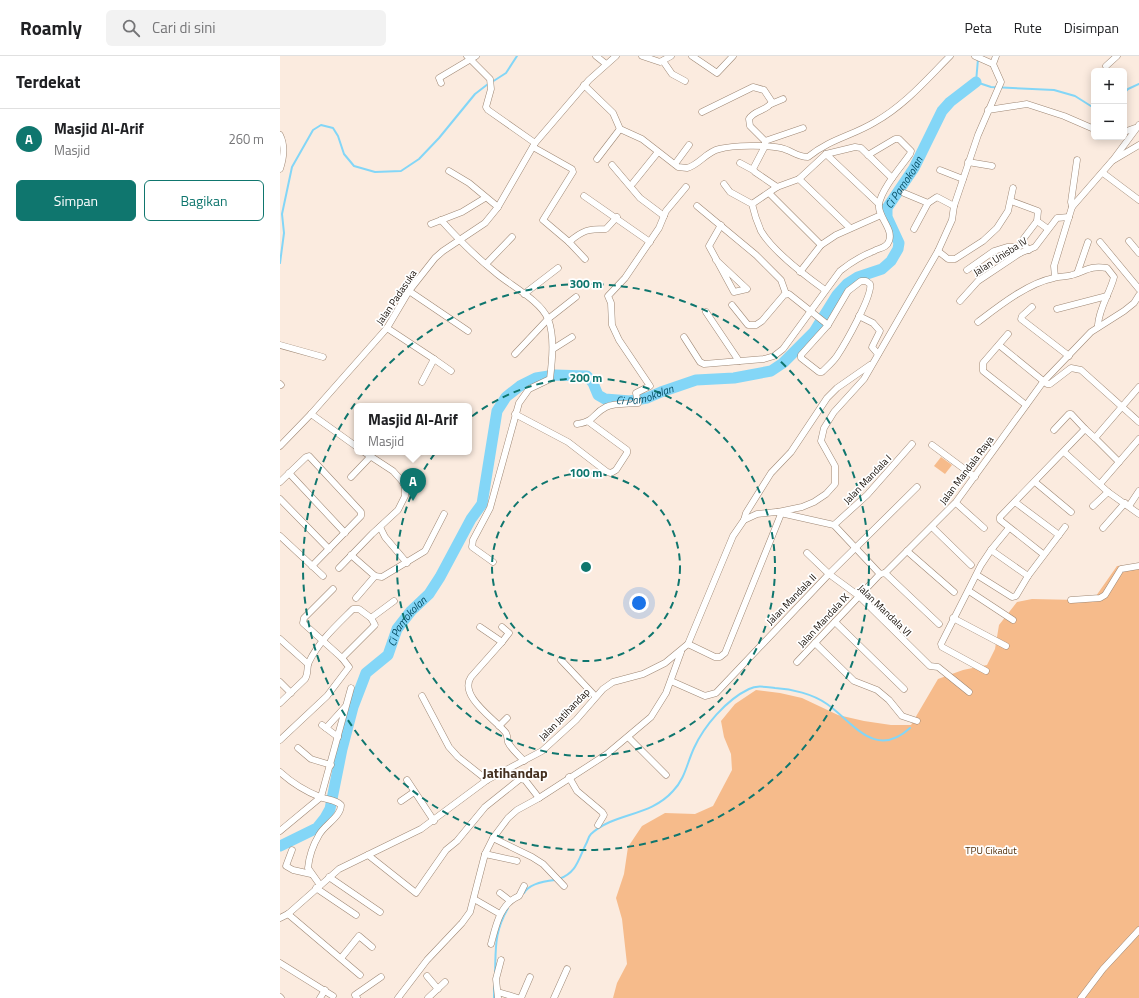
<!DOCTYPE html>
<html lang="id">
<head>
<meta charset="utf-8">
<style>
  body { margin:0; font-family:"Titillium Web",sans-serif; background:#f2f2f2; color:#202124 }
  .controls { position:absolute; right:12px; top:12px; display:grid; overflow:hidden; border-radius:6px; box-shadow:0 2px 10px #0003 }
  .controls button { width:36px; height:36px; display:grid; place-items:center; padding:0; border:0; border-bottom:1px solid #e0e0e0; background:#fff; color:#202124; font:20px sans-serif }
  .you { position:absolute; left:359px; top:547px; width:14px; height:14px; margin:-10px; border:3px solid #fff; border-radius:50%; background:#1a73e8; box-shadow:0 0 0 6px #1a73e833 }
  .badge { display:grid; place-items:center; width:26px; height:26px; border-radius:50%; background:#0f766e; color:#fff; font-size:13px; font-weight:700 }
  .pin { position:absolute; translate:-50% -33px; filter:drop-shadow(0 1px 2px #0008) }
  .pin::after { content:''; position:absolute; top:21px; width:14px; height:12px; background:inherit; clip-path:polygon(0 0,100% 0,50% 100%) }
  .popup { position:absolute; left:74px; top:347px; width:118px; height:52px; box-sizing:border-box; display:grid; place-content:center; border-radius:6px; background:#fff; filter:drop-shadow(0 1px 3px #0005); font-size:13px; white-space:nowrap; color:#757577 }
  .popup b { font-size:15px; color:#202124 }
  .popup::after { content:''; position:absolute; left:50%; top:100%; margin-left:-8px; border:8px solid transparent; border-top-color:#fff }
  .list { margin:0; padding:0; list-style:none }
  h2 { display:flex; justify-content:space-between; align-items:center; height:52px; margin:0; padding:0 16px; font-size:17px }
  h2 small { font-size:13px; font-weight:400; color:#757577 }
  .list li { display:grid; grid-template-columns:26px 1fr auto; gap:12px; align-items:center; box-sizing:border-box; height:60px; padding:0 16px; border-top:1px solid #e0e0e0 }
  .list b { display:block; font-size:15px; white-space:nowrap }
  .list p { margin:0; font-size:13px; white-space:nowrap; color:#757577 }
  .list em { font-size:13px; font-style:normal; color:#757577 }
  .actions { display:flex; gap:8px; padding:12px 16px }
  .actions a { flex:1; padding:9px 0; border:1px solid #0f766e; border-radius:6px; text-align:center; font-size:14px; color:#0f766e }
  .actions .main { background:#0f766e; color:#fff }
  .icon { flex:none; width:22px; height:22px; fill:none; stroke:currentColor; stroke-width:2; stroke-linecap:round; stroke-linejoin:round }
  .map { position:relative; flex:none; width:859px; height:942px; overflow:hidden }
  header { display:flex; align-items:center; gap:24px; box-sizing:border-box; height:56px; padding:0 20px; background:#fff; border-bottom:1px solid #e0e0e0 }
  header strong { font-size:19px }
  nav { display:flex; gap:22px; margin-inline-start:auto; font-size:14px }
  .search { width:280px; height:36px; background:#f2f2f2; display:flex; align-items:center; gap:10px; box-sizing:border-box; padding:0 14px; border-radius:6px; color:#757577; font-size:15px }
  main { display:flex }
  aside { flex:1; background:#fff }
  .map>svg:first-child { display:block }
  .green { fill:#f6bb8b }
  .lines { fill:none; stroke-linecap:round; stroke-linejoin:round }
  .stream { stroke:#83d6f7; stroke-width:2 }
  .river { stroke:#83d6f7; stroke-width:11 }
  .minor-casing { stroke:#9e8774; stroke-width:7 }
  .minor { stroke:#fff; stroke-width:6 }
  .ring { fill:none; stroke:#0f766e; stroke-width:2; stroke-dasharray:7 5 }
  .labels { text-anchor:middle; stroke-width:3.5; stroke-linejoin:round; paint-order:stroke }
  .street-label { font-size:10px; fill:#150d06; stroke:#fff }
  .park-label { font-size:10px; fill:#512c04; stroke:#fff }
  .water-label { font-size:11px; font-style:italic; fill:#085067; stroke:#fff }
  .district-label { font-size:14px; font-weight:bold; fill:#443020; stroke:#fff }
  .centre { fill:#0f766e; stroke:#fff; stroke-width:2 }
  .ring-label { font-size:12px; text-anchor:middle; font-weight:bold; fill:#0f766e; stroke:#fff; stroke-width:3.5; stroke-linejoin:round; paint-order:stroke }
</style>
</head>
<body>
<header>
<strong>Roamly</strong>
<div class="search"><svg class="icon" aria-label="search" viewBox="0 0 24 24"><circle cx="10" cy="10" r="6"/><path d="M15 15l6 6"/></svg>Cari di sini</div>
<nav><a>Peta</a><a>Rute</a><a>Disimpan</a></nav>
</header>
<main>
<aside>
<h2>Terdekat<small></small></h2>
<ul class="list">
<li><span class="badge">A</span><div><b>Masjid Al-Arif</b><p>Masjid</p></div><em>260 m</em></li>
</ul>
<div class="actions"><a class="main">Simpan</a><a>Bagikan</a></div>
</aside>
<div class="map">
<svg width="859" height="942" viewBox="0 0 859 942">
  <rect width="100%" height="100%" fill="#fbebdf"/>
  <!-- green -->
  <g class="green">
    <path d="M661,401L672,409L665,418L654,410Z"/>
    <path d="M859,508V942H333L337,927L347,908L342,863L336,842L344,818L348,791L362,770L385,757L415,758L433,750L452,714L451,698L444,681L441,665L455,648L476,634L500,637L522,642L558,659L584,665L611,669H631L658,623L683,614L707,609L715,593L719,569L737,546L752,543L798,544L816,540L837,510Z"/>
  </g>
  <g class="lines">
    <!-- stream -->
    <g class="stream">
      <path d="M698,3L696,26L711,31L774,34L795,40L814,52"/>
      <path d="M212,26L226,17L237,0"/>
      <path d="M844,37L848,33L859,28"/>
      <path d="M0,207L4,177L2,158L12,111L33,74L41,69L53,72L58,80L64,98L74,110L95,116L121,115L139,103L159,82L195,38L208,28"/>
      <path d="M279,823C297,816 298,804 306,788C308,785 308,781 311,778C335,756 370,761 393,735C405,723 407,707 414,692C424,670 446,644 469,633C477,629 486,631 495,632C512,633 533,638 547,648C574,667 595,704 630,672"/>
      <path d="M244,837C249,828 265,825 275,824"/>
      <path d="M215,917C216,891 214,877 228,852"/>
      <path d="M214,930V942"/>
    </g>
    <!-- river -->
    <path class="river" id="s1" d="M0,790L37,772L45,762L50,753L62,693L73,651L83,625L86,617L108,599L117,573L131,555L149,538L160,521L191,463L202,448L217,355L226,341L240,330L256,322L275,319L307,320L313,327L318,339L325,343L350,345L367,342L381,336L416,324L454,322L491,315L503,307L534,276L557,239L567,228L578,221L602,213L611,205L618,193L619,187L607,161V152L634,112L662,55L670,46L696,26"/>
    <!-- minor casing -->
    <g class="minor-casing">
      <g id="minor">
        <path d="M187,0L210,23L211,33L206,51L208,54L255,87"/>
        <path d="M316,0L326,8"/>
        <path d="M362,0L380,6L391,0"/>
        <path d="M412,0L437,17L453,0"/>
        <path d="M383,5L392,18L405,25"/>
        <path d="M713,8L716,0"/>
        <path d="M826,10L837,0"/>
        <path d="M161,27L159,22L196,0"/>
        <path d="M304,29L333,57L340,73L362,83L398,111L407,112C419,109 426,96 439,93C454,89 486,89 501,92C511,94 517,101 528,101C550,83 572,80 595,66C625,49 646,24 670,0"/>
        <path d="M491,48L503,43"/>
        <path d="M708,54L747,48L784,60L814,73"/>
        <path d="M422,56L473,31L484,34L492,46C487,55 474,54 469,63L470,70L485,85V90L473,113L475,116L497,131"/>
        <path d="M844,76L855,72"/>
        <path d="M0,79C5,89 4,101 0,113"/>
        <path d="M485,85L523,72"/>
        <path d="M253,91L292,113L293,116L263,164L289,186L305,203"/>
        <path d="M546,98L599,148"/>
        <path d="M317,103L340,73"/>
        <path d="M833,104L859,69"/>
        <path d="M688,106L712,110"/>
        <path d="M460,107L473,114"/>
        <path d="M395,108L409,89"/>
        <path d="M332,109L360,142L384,160"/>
        <path d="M660,114L683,123"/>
        <path d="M169,115L189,127L218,151"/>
        <path d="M823,117L859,144"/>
        <path d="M519,123L570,172"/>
        <path d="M353,127L378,96"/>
        <path d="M444,128L450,136L472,148C474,157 477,166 481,175C492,194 527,221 545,234"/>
        <path d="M489,137L541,189"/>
        <path d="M624,137L648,147L657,141L674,150"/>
        <path d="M304,140L370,186"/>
        <path d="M731,145L758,155L757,165L768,173"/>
        <path d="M472,148L497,131L519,123L546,98L575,91L581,92L612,122"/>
        <path d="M417,150L476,199L501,224L506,238"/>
        <path d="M792,151L791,146L797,104"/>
        <path d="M161,164C178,183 196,201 216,217C230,229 261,245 268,263C275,280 272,306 270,323L249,333L239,347L210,452L193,484L192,491L213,506"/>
        <path d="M151,168L182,156L205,142"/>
        <path d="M634,173L648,147"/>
        <path d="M849,185L859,197"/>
        <path d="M289,186C303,174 308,173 326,173L337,161"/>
        <path d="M820,186L859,233"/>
        <path d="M749,194L741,186L757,165"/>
        <path d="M658,195L668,203H675L703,185L717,172L728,155L733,132"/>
        <path d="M436,204L467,233L454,236L429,190L441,169"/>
        <path d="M206,208L232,181"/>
        <path d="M687,214L714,195L727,191H733L740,197"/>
        <path d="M798,215L808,186"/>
        <path d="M520,216L541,189L556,179L601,159"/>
        <path d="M775,221L774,210L792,151L832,105L859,89"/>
        <path d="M581,225H586L590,228C593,239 565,288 557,300C553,306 547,311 542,316H539L521,302V299L548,269L568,235Z"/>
        <path d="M129,235L188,275"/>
        <path d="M244,238L278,212"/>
        <path d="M680,245L698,225L740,197L755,191L777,162L789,161"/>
        <path d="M452,249L468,269H476L482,265L504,239L509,238L548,269"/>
        <path d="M752,251L742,260L741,263L789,300"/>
        <path d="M777,253L827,240"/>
        <path d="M426,256L459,305"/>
        <path d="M579,260L593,267L600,275L592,291L598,298"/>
        <path d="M698,266C719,250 748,227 774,222C780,220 786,221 792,219C806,215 810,209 827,212L834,221C830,237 819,252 818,269"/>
        <path d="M107,272L154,303L142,326"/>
        <path d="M728,278L703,307V315L746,349"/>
        <path d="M404,281L420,306L424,308L484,303L494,300L503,293L560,215C570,207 581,200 594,195C599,192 607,192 609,185C614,173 597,160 599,148C602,132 621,111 630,98L631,95L619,83H615L588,99"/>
        <path d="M0,289L43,301"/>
        <path d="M719,289L767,328H770L791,312L801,314L859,366"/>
        <path d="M273,293L292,281"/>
        <path d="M235,298L268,263L296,241"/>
        <path d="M154,303L171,315"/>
        <path d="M0,328L1,329"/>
        <path d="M31,358L77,391"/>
        <path d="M235,358L288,386L327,416L331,417L336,414L347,397V394L309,366"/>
        <path d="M297,368C316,365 312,358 326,351C334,347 348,348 358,347L356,337L370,330L339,284L332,269L331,247L328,240L345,222L379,172L386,155L406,131"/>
        <path d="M805,373L815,382L859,331"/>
        <path d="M815,382L839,406"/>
        <path d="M652,389L695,421"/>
        <path d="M0,390L31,358L107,272L129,235L155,202L163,195L205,167L218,151L255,87L309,24L336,0"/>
        <path d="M784,396L828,436L859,458"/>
        <path d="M9,417L65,477"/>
        <path d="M71,421L91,400"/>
        <path d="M0,426L26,401L29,400L81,456V460L32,510"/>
        <path d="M755,426L791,456"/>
        <path d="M820,428L859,383"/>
        <path d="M0,443L49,493"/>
        <path d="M676,447L704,472"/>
        <path d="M813,450L828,436"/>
        <path d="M849,450L859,435"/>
        <path d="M498,456L522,451L534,446L546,438L555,428V410L541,385L544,372L554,356L584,323L658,195L672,164L674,150L698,79L721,26L713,8L695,0"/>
        <path d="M464,464L466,457L491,417L511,396L547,342L557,332L590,309"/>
        <path d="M554,469L587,439L632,388"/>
        <path d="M100,471L105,481L127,507"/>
        <path d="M652,471L691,509"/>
        <path d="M823,472L845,447"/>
        <path d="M779,479L785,471"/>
        <path d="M0,480L43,520"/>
        <path d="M711,494L748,520"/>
        <path d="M627,495L674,536"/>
        <path d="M527,497L549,518L579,540L650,610L658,611L689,636"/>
        <path d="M763,498L720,464V461L805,373L791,358H789L774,374"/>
        <path d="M71,499L95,520L102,521L145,495L164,458"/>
        <path d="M59,512L92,478L118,454L125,440V431L122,425L113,415L84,396"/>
        <path d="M605,517L659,568"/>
        <path d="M697,519L732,541L736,540L748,520L779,479L735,446"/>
        <path d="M689,535L733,564"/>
        <path d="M76,542L95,520"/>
        <path d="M791,544L820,542L825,539L841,513L859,510"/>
        <path d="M673,562L726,590"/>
        <path d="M555,566L624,633"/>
        <path d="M200,571L222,586L191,621C178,640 216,664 226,677C228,681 227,683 228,686C231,693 240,700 244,705"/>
        <path d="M0,583L28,608"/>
        <path d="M222,586L229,577L222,571"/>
        <path d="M535,587L574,625L597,634L609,644L622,660L637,665"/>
        <path d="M408,588L435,601H440L445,597L501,458"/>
        <path d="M62,602L95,569L91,562L114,545"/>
        <path d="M281,604L315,640"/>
        <path d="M517,606L600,518"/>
        <path d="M706,615L662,591L661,588L701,509L711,494L729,472"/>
        <path d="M391,625L425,640L436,637L549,518L637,431"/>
        <path d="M0,626L11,637"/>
        <path d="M142,640L169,691L178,701L207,724"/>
        <path d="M0,647L25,623C29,617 26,612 29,606C39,585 57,569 73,553H79L91,562"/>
        <path d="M42,669L58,681"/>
        <path d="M219,670L227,662"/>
        <path d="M46,672L65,651"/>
        <path d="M348,681L386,719"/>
        <path d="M0,684L47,640L69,611L62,602L23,567L24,562L53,533"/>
        <path d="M18,692L31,703L51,709"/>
        <path d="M0,716C12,727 25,735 40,741C47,744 55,743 61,749C61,761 44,769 39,779C33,789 29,801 28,812L40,829"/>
        <path d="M289,721L297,735L322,756L324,759L318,769"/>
        <path d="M127,724L154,765"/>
        <path d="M121,745L134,736"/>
        <path d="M0,775L41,741L71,632"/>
        <path d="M213,782L252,801L263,808L284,830"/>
        <path d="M12,794L6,810L13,814L31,818"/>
        <path d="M205,798L237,805"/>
        <path d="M88,799L136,837L166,794L177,785L205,751L240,723L245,724L259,742"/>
        <path d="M49,821L100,856"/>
        <path d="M36,832L76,859"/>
        <path d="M220,837L229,844"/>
        <path d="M194,843L220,858"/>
        <path d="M8,858L80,919"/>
        <path d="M0,862L8,858L59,813L141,773L207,724L262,695L296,664L323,633L333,626L363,618L385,607L408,588L453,480L464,464L477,458L496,456L554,469L600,518L605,517L676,446L763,326L811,276L844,255L854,247L859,239"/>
        <path d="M211,888C216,869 220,848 239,840L244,830"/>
        <path d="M62,901L79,880L92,891"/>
        <path d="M0,907L53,940"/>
        <path d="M147,920L158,933"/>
        <path d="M218,936L238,942"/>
        <path d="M0,941L1,942"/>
        <path d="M40,942L45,934"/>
        <path d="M77,942L75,939L101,921"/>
        <path d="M118,942L147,904L182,867L190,856L205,798L213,782L228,762L237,754L259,742L327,698L371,661L386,637L401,596"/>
        <path d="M148,942L165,926"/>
        <path d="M218,942L216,923L221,904"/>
        <path d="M241,942L250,921"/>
        <path d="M274,942L287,913"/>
        <path d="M801,942L823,913L859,874"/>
      </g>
    </g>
    <!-- minor -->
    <use href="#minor" class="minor"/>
  </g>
  <!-- distance rings -->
  <g class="ring">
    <circle cx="306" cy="511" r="94"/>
    <circle cx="306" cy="511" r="189"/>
    <circle cx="306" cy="511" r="283"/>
  </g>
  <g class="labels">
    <!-- street labels -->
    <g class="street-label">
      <text transform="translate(720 200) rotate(-33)" y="4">Jalan Unisba lV</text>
      <text transform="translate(116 241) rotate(-56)" y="4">Jalan Padasuka</text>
      <text transform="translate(686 414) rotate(-53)" y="4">Jalan Mandala Raya</text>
      <text transform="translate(587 423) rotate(-46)" y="4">Jalan Mandala I</text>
      <text transform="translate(511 543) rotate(-46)" y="4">Jalan Mandala II</text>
      <text transform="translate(605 554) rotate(44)" y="4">Jalan Mandala VI</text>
      <text transform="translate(543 564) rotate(-47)" y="4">Jalan Mandala IX</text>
      <text transform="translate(284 658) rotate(-46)" y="4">Jalan Jatihandap</text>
    </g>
    <!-- park labels -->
    <g class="park-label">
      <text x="711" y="798">TPU Cikadut</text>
    </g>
    <!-- water labels -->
    <g class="water-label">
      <text dy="4" stroke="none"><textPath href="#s1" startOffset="1067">Ci Pamokolan</textPath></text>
      <text dy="4" stroke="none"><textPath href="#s1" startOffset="682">Ci Pamokolan</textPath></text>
      <text dy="4" stroke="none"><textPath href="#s1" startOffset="273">Ci Pamokolan</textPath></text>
    </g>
    <!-- district labels -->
    <g class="district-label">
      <text x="235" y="722">Jatihandap</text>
    </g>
  </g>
  <circle cx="306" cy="511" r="6" class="centre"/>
  <g class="ring-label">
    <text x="306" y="232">300 m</text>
    <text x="306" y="326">200 m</text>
    <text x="306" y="421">100 m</text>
  </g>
</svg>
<div class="controls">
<button>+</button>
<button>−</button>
</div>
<div class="you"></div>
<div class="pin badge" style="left:133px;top:445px">A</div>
<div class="popup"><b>Masjid Al-Arif</b>Masjid</div>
</div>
</main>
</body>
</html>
